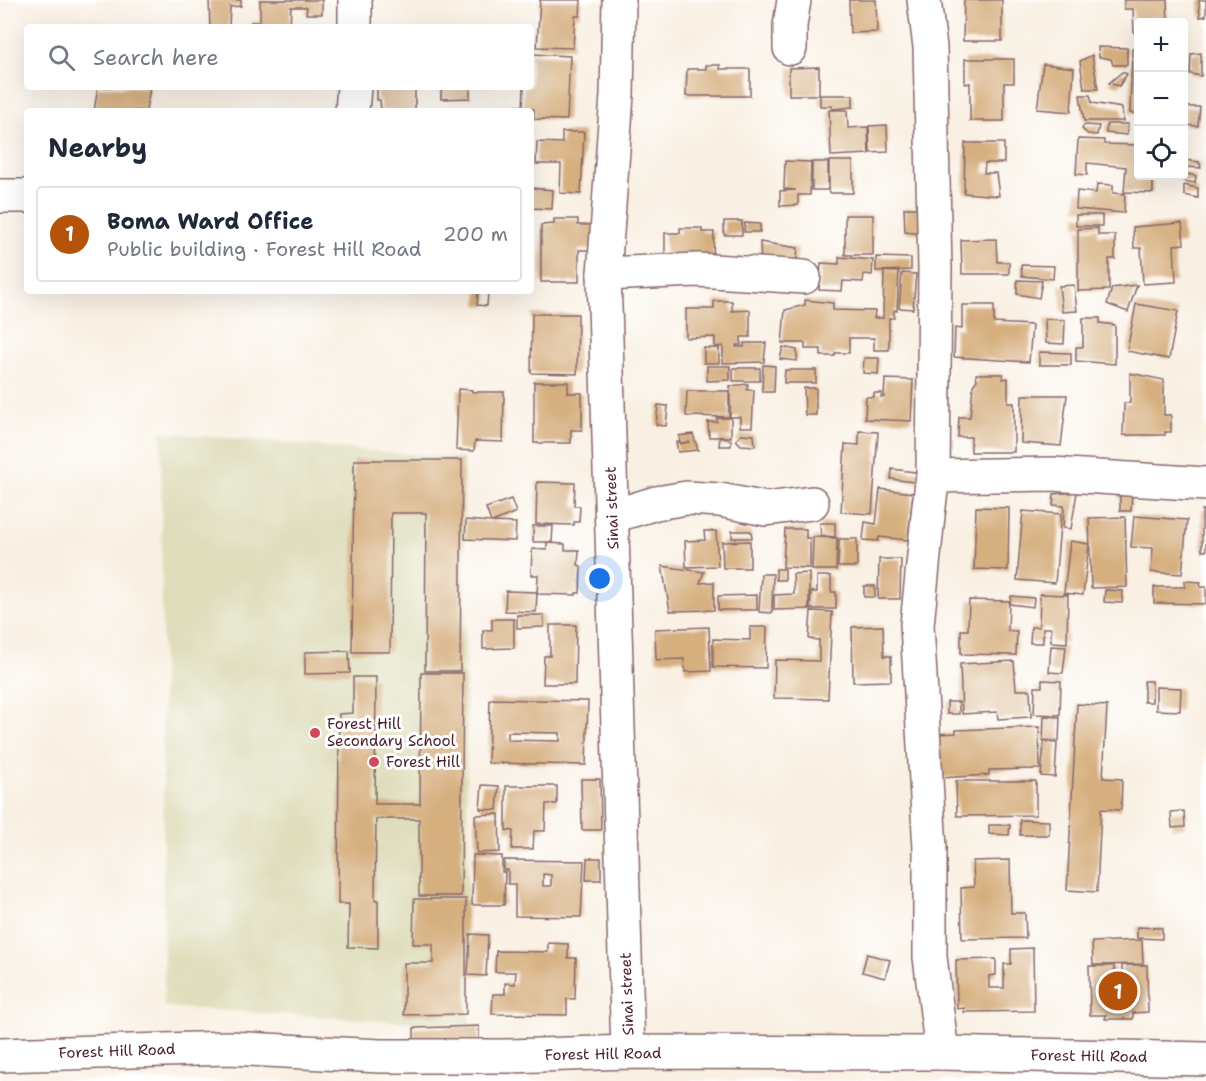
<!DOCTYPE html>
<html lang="en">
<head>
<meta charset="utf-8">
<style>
  body { margin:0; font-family:"Shantell Sans",sans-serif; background:#f6f6f7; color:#1f2937 }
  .controls { position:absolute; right:18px; top:18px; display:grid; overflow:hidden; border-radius:6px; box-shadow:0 6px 24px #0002 }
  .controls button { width:54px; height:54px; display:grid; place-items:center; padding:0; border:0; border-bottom:2px solid #e0e1e3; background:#fff; color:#1f2937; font:30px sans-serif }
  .you { position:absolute; left:600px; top:579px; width:21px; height:21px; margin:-15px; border:4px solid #fff; border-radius:50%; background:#1a73e8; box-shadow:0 0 0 9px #1a73e833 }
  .badge { display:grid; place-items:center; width:39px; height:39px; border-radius:50%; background:#b45309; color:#fff; font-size:20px; font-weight:700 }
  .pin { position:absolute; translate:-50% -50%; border:3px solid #fff; box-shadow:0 2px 6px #0006 }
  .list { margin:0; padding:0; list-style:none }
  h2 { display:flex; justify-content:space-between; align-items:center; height:78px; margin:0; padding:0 24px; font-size:26px }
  h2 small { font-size:20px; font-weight:400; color:#747a83 }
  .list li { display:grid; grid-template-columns:39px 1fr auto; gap:18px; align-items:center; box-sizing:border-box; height:96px; margin:0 12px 12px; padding:0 12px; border:2px solid #e0e1e3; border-radius:6px }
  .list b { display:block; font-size:22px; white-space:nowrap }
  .list p { margin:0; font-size:20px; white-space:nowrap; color:#747a83 }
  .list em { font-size:20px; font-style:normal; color:#747a83 }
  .icon { flex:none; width:33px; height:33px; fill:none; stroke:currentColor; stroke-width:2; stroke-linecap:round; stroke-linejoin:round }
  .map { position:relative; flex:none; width:1206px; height:1081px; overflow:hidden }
  .search { position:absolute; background:#fff; box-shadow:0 6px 24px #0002; left:24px; top:24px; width:510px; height:66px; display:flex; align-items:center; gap:15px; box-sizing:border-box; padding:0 21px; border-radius:6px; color:#747a83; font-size:22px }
  .panel { position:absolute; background:#fff; box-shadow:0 6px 24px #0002; left:24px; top:108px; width:510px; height:186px; border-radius:6px }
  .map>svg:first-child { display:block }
  .built { fill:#dfddbb }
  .building { fill:#d6af7f; fill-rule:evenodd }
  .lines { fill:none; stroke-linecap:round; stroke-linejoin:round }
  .minor-casing { stroke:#87686b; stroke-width:36 }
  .minor { stroke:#fff; stroke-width:33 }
  .poi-dot { fill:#d1495b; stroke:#fff; stroke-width:2 }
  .labels { text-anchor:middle; stroke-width:6; stroke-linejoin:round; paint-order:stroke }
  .street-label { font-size:15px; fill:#4a1f2b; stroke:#fff }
  .poi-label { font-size:15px; fill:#4a1f2b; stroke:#fff; text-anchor:start }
</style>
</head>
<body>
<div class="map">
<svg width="1206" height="1081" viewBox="0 0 1206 1081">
  <rect width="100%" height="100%" fill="#fff"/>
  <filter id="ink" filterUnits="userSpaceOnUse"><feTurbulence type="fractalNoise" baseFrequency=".0167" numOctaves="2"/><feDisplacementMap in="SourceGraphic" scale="12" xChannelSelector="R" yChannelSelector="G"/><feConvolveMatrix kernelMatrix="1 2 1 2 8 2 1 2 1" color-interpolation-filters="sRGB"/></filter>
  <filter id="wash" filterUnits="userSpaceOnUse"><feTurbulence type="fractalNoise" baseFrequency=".008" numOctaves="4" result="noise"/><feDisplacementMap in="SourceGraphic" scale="24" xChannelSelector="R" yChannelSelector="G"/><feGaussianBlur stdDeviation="1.35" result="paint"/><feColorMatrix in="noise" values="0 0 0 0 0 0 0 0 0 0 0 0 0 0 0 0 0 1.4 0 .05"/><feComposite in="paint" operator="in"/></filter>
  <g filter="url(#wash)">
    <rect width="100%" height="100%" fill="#f9f0e3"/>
    <!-- built -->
    <path class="built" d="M161,432L464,459L469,1026L164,1007Z"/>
    <g id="blocks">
      <!-- building -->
      <g class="building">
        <path d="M209,0H241V6L230,7L229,27H210Z"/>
        <path d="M260,0H322V14H306L307,7H291L290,27H251V22H260Z"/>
        <path d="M540,0H581L580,16H575L573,48L537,47Z"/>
        <path d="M849,0H876L877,32L850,33Z"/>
        <path d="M964,0H1002V41H963Z"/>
        <path d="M1124,0H1167L1168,22H1138V33H1134L1133,9H1124Z"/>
        <path d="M1199,0H1206V16L1200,17Z"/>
        <path d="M1098,47L1127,48V65H1113L1111,59L1099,57Z"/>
        <path d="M1132,49H1138V114L1130,113Z"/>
        <path d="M1201,53V76L1190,74L1191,54Z"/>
        <path d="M531,54L570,56L567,120L534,119V109H523L524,87H531Z"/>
        <path d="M1092,55L1098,89H1084L1080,61Z"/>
        <path d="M965,59H1014V83H1004V121H970V83L965,84Z"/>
        <path d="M1043,64L1074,68L1071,112L1037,109Z"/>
        <path d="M706,65H720V69H750V96H686L687,69H706Z"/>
        <path d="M819,67V95H789V68Z"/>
        <path d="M1122,72L1127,74L1119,86L1109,83Z"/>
        <path d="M98,87H150L146,111H94Z"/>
        <path d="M377,87H415V111H381L380,100H377Z"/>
        <path d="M441,87H470V98L441,99Z"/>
        <path d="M820,95H853V107L832,109V106H820Z"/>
        <path d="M1080,95H1090L1092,103L1122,108L1123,121H1084Z"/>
        <rect x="497" y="106" width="25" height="5"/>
        <path d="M1186,107H1200L1198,126L1184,125Z"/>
        <path d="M829,110H847L848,128L868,127L869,154L831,156Z"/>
        <path d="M1107,124H1128L1127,135L1106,133Z"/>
        <path d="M887,125L888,152L870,153L869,126Z"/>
        <path d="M1084,125L1099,126L1097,135L1088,134L1082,129Z"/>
        <path d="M562,132H584L581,194L560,193L561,164H536L537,142L562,143Z"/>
        <path d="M1078,139L1104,140V144L1138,145V176H1153V193L1124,192L1126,167L1087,163V175L1076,174Z"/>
        <path d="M965,143H1004V163H985L984,173H996L999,196L964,193Z"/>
        <path d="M1184,160L1199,162L1201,168L1184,167Z"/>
        <path d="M785,161L811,162L810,195H798V205L780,206V191L796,190L784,189Z"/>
        <rect x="829" y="161" width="24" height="32"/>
        <rect x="812" y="162" width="16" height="28"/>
        <path d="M1184,173L1196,176L1195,183L1182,181Z"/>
        <path d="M1097,184L1113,185V193L1125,194L1124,213L1076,209L1077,191L1096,193Z"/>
        <path d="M1184,185L1198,188V198L1184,195Z"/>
        <path d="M531,188L553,190L552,209L531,208Z"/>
        <path d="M904,208H921L924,234L905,232Z"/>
        <rect x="845" y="215" width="28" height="40"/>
        <rect x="1076" y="215" width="26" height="11"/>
        <path d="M554,219H578V225H599V250H579V282H541V225L554,224Z"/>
        <rect x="724" y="221" width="18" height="14"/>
        <path d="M745,223L760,224V232H744Z"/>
        <path d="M1182,223L1184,244L1174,245L1176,282L1143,284L1141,248H1134L1133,227Z"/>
        <path d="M680,228H702V232H714L713,258L654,266V254H665V233H680Z"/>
        <path d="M1098,228V235H1115V259H1109V290L1078,291V229Z"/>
        <path d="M996,239L997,262H1009V274H962L961,240Z"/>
        <path d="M760,242L798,248L796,266H761Z"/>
        <path d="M839,257L873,260L872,275L864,274L863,282L843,281L842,291L819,290L821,263L839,264Z"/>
        <path d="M876,257L911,258V270L876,271Z"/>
        <path d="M1021,265L1054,266L1053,279L1022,276Z"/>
        <path d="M884,271L899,272L897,311L894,310V318H889V350H874V338H849V353H835V356H821V349H805V343H782L785,310L805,305V300L833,303V310L875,311L874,318H883Z"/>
        <path d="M902,273L916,274L913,309L899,308Z"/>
        <path d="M1017,280L1042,281L1039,298L1017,294Z"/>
        <path d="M1074,285L1077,311L1062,312L1059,286Z"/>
        <path d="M1137,285L1128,312L1107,304L1112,288Z"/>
        <path d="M478,291L488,292L487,306L477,305Z"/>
        <path d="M714,301H732V311L750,310V337H741V345H736V347H744V343H766L764,362L723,363V346L715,347V337L686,338V309H714Z"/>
        <path d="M1136,304L1178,311L1169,359L1127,351Z"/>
        <path d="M962,305H994V323L1032,325L1029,362L954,357L955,328L962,329Z"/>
        <path d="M532,314H578L577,374L531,373Z"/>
        <path d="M1083,318H1100V323L1115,325V364L1076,361V347H1083Z"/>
        <path d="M1045,319L1065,320L1064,344L1046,343Z"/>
        <path d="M783,347L797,350V361L780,359Z"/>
        <rect x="704" y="348" width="15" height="15"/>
        <path d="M1039,352L1071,353V365H1039Z"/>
        <path d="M864,358H879L878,374L863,373Z"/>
        <path d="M763,365L775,366L774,392H762Z"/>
        <path d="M707,366H730V380L707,381Z"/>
        <rect x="733" y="368" width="27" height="13"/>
        <path d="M785,370H816V383H784Z"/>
        <path d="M1130,373L1164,380V415H1171V432H1165V435H1123L1124,403H1130Z"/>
        <path d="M976,374H1003V379L1008,378V403H1014V452H971V437H958L959,417H970L973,385L977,380Z"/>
        <path d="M885,379L913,380L911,421L865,419L866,397H874V393H882L881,397H884Z"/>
        <path d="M534,382H568V393H582V430H571V443H534Z"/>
        <path d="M748,384L747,390H754L752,427H740V417H730V386Z"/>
        <path d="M804,388H816V415H805Z"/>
        <path d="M458,389L472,390V392H504L503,442L475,441L474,451L456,450Z"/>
        <path d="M687,391H729V417L686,416Z"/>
        <path d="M1022,395H1067L1061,446L1021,443Z"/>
        <path d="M658,405L668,406L666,426L656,425Z"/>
        <path d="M717,418H731V437H709L708,422H717Z"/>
        <path d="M859,431L878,432L872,514L841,512L845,444L859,445Z"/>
        <path d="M693,434L698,450L678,452L676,442H679L680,444L690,442L680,443L679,436Z"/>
        <path d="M742,434L754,435L755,446L741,445L736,440Z"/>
        <path d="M720,437L731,440V446H719Z"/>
        <path d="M354,460H462L460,671H425L426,513H391L390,652H352Z"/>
        <path d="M892,469L922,473L921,483L891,479Z"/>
        <path d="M537,482L575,483L574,506H580L579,522H574V525L536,524Z"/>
        <path d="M880,489L913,493L908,540L879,537L878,541L863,540L865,522L876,524Z"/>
        <path d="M1120,491H1132L1131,511H1120Z"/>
        <path d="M1077,492L1071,529L1063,528L1064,506L1053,505L1054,494Z"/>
        <path d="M511,499L516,512L492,522L516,523L515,541L465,539L466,520L491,522L486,508Z"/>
        <path d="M976,507L1009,508L1008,570L974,569Z"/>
        <rect x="1202" y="510" width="4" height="41"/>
        <path d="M1023,511L1061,514L1055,583L1017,580Z"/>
        <path d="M1134,516L1187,520L1182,574L1151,572L1153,548L1131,547Z"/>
        <path d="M1125,517L1127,587L1091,588L1089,518Z"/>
        <path d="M820,523H835V537L821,536Z"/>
        <path d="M533,526H553L552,542H533Z"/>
        <path d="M785,529H806V538H810V568L783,567Z"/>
        <path d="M704,531H716L718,566L686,567L685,541L705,540Z"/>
        <path d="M732,531H751L752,538H732Z"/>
        <path d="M813,537L837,538L836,570H812Z"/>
        <path d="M839,539H857V567H838Z"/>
        <path d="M750,541V568H723L722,542Z"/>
        <path d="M1070,541L1089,544L1083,595L1064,593Z"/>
        <path d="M547,543L565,544V550H579L578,565L581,566L580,593H576V595L537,594L538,575H531L532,549L547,550Z"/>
        <path d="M879,559H901L900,599H878Z"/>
        <path d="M662,566L704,572L700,583L714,582V610L670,611Z"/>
        <rect x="776" y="569" width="9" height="11"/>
        <path d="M809,573V609L774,610V595L794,594L793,574Z"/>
        <path d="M761,574H773L772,613L759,612Z"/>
        <path d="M817,576H831V592H836V609H810L811,592H817Z"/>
        <path d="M1185,581L1201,582L1200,587H1206V604L1154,603V587H1185Z"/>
        <rect x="864" y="586" width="11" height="11"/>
        <path d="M1105,590L1123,591L1122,603L1104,602Z"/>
        <path d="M506,591L537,592L536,612L505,611Z"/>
        <path d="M1040,594L1068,595L1067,643L1051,642V628H1043V643H1030L1031,627H1039Z"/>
        <path d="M757,595V610H718V596Z"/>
        <path d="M1011,596L1034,598L1033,607L1010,604Z"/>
        <path d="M969,600L1009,601L1008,631H1017L1016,655L961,654V630H968Z"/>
        <path d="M811,611L832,612L828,699L774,698L775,660L819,661V640L809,639Z"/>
        <path d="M517,615H544V627L517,628Z"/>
        <path d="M492,619H514V648L483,649V630H492Z"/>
        <path d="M550,625H576L575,684H543L544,656H550Z"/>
        <path d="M883,626L884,656H891V681L853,682L852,627Z"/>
        <path d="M709,627L711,671L685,672L684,659L656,660L655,629Z"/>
        <path d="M750,627H767L766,668L713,667V639L750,640Z"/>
        <path d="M1051,646L1066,647L1063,673L1049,672Z"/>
        <path d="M349,651L350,673L305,674V652Z"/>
        <path d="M1014,661L1016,690H1030L1031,717L998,719L997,712L962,714L960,664Z"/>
        <path d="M421,673H463L461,896H419V819H376L375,900H378V948L348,947L349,904H338L339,714L353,713V677H376L375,804H420Z"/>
        <path d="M1042,680L1061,681L1060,715L1034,714L1035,687H1042Z"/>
        <rect x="1144" y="681" width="8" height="21"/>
        <path d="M1156,687L1181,688L1180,711L1156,710Z"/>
        <path d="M490,699L588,701L586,765L488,763ZM508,732L560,733V741L508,740Z"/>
        <rect x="947" y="702" width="12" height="12"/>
        <path d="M1077,704L1107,706L1103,778L1122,779L1121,810L1101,809L1097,892L1067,890Z"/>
        <path d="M1044,716L1060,717L1059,741L1043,740Z"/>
        <path d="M1039,727L1040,769L989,770V775L939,778L938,734L956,733V730Z"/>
        <path d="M1044,742L1057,743L1055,777L1041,776Z"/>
        <path d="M581,779H600L601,830H582Z"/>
        <path d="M956,781H1036V815L957,816Z"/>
        <path d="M482,785L499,786L497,810L480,809Z"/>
        <path d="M506,786H557V804H546L545,831H534L533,849H512L513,831L506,830Z"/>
        <path d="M1184,811L1185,827L1172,828L1171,812Z"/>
        <path d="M499,814L500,852L477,853L475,815Z"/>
        <path d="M1020,820L1049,821V835H1020Z"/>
        <path d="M989,825H1010L1009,835L989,834Z"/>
        <path d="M473,855L502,856V872H505L504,905H472Z"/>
        <path d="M587,858H601V880H586Z"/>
        <path d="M504,860L584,861L581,917L515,916V884H508V870H504ZM543,874L551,875V886H543Z"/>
        <path d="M1010,860L1011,913H1025L1026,938L962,939L961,888L974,887L973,861Z"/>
        <path d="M414,899H466V1014L404,1015V963H433V944H413Z"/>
        <path d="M1137,927L1162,928V939L1137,938Z"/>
        <path d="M470,934L488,935L486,976L468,975Z"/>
        <path d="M1142,940L1143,964L1093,965L1092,942Z"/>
        <path d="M548,943L568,944V958H576L575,999H567V1015L492,1014L493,994H505V983L515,984L516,972H495L496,951L548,952Z"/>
        <path d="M1033,948L1034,1011L964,1012V1008L957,1009L956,960L996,959V975L989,976V988H1004V964H1011V949Z"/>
        <path d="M867,954L890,960L885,978L862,972Z"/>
        <path d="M1122,965H1147L1148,1012L1133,1013V1019H1105L1106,1015H1090L1089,966H1114L1115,985H1122Z"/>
        <path d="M479,1026V1053L414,1048V1028Z"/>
      </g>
    </g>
  </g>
  <g filter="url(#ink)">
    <use href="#blocks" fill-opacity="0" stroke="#87686b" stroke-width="1.5"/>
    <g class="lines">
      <!-- minor casing -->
      <g class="minor-casing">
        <g id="minor">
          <path d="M619,0L617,95L604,274L628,1052"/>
          <path d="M924,0L930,47L935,269L933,476L929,506L917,625L930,849V957L942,1053"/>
          <path d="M355,27V0"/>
          <path d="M790,48V26L794,0"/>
          <path d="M352,111L354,87"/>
          <path d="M0,196H27"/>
          <path d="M604,274L698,270L804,277"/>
          <path d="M933,476L1052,474L1206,484"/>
          <path d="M613,516L656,503L687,498L720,500L766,509L812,503"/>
          <path d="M0,1055L229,1048L380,1056H509L628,1052L942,1053L1206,1059"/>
        </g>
      </g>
      <!-- minor -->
      <use href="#minor" class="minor"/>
    </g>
  </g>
  <!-- markers -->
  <g class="poi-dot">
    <circle cx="315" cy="733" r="6"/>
    <circle cx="374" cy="762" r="6"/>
  </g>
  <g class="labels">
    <!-- street labels -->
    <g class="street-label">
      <text transform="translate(612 508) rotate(-92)" y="5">Sinai street</text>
      <text transform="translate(627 994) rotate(-92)" y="5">Sinai street</text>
      <text transform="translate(117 1051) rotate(-2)" y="5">Forest Hill Road</text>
      <text transform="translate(603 1054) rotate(-1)" y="5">Forest Hill Road</text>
      <text transform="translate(1089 1056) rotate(1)" y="5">Forest Hill Road</text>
    </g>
    <!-- poi labels -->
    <g class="poi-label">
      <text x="327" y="729">Forest Hill<tspan x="327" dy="17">Secondary School</tspan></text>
      <text x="386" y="767">Forest Hill</text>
    </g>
  </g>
</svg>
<div class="controls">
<button>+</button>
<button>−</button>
<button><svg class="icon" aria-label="locate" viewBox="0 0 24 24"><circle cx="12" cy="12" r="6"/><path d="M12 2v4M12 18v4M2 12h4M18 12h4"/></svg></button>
</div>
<div class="you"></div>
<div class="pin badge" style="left:1118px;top:991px">1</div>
<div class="search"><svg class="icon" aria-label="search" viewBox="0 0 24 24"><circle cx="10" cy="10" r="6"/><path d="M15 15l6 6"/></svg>Search here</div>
<section class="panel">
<h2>Nearby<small></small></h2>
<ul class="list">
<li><span class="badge">1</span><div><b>Boma Ward Office</b><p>Public building · Forest Hill Road</p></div><em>200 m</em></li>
</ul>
</section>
</div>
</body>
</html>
